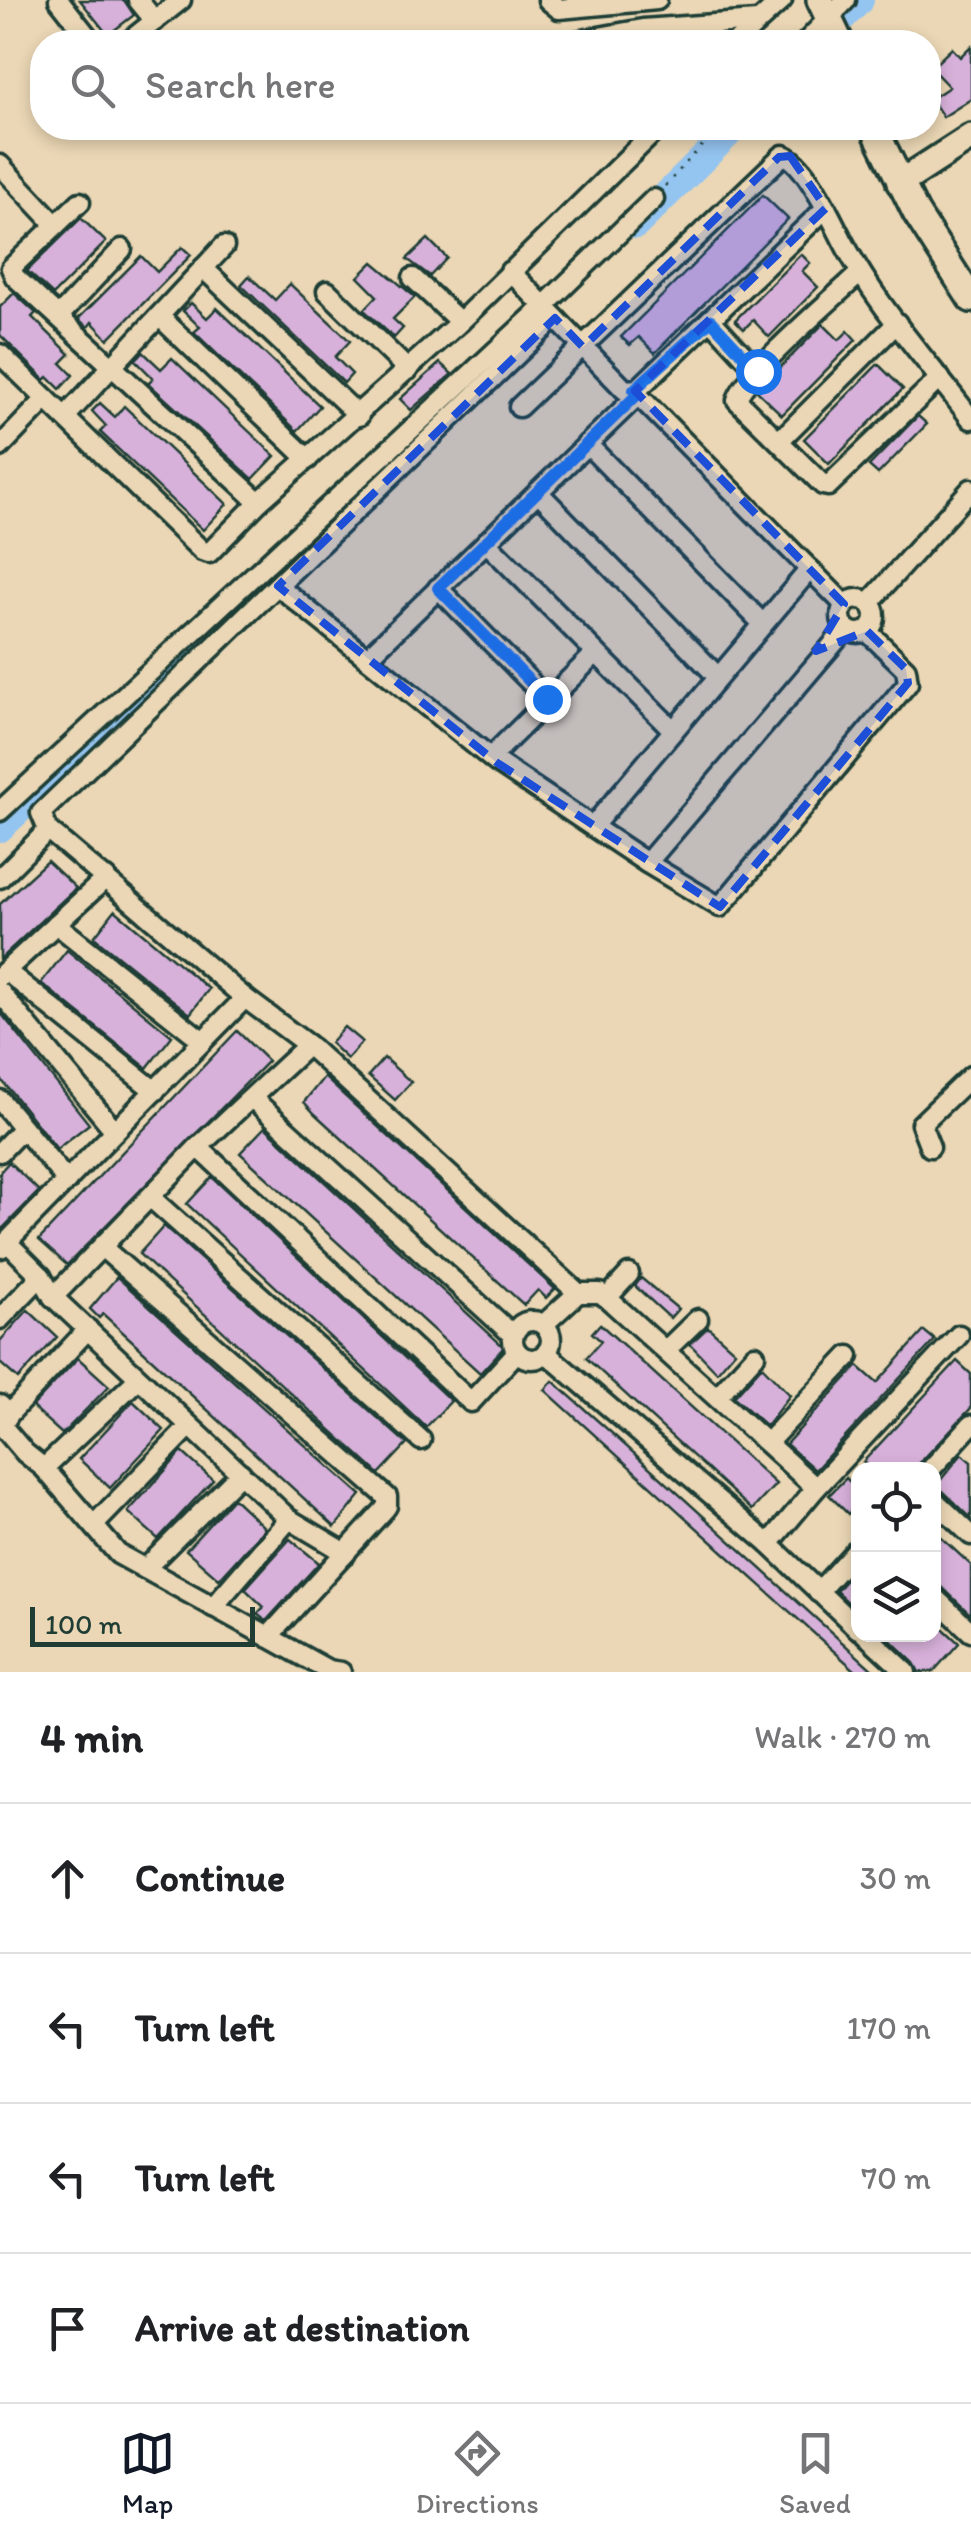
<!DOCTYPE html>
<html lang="en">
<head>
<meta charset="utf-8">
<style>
  body { margin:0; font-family:Itim,sans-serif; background:#f6f6f6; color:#202124 }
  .controls { position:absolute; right:30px; bottom:30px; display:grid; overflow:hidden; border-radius:20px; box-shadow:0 5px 15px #0003 }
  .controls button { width:90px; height:90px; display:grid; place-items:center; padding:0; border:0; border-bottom:2px solid #e0e0e0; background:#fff; color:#202124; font:50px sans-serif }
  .scale { position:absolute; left:30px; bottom:25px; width:225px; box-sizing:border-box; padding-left:10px; border:5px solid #1f3d34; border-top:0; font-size:28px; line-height:35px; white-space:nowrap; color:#1f3d34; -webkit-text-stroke:8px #ebd7b5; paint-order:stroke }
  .stop { position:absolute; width:30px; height:30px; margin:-22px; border:8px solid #1a73e8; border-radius:50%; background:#fff }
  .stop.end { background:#1a73e8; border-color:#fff; box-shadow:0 2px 10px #0008 }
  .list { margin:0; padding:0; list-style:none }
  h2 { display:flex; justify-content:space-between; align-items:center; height:130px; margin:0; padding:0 40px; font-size:42px }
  h2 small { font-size:32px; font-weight:400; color:#757577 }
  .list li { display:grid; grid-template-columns:65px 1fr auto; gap:30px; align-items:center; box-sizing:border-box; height:150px; padding:0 40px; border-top:2px solid #e0e0e0 }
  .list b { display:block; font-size:38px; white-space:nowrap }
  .list em { font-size:32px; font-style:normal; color:#757577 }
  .icon { flex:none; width:55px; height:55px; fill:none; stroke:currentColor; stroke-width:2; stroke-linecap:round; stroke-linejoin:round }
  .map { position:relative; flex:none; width:971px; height:1672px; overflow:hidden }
  .search { position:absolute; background:#fff; box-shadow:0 5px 15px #0003; left:30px; right:30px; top:30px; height:110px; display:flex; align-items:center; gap:25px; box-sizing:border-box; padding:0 35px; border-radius:40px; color:#757577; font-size:38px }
  .sheet { height:730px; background:#fff }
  nav { display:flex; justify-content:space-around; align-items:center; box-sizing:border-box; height:140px; border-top:2px solid #e0e0e0; background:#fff; font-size:28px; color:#757577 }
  nav a { display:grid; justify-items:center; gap:5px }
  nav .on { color:#111827 }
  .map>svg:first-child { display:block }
  .green { fill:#d0df93; stroke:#788e64; stroke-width:2.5 }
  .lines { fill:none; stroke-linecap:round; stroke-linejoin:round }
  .river { stroke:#94c4f0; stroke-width:28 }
  .building { fill:#d8b1da; stroke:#1f3d34; stroke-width:2.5 }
  .street-casing { stroke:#1f3d34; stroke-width:25 }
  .secondary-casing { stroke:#1f3d34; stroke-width:32 }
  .path { stroke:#1f3d34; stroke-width:2.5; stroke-dasharray:2.5 8; stroke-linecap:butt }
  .street { stroke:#ebd7b5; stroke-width:18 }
  .secondary { stroke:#ebd7b5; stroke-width:25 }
  .route { stroke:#1a73e8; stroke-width:12 }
  .marked { fill:#1d4ed8; fill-opacity:0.2; stroke:#1d4ed8; stroke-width:8; stroke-dasharray:20 12; stroke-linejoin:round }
</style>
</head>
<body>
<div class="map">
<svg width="971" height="1672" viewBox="0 0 971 1672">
  <rect width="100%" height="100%" fill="#ebd7b5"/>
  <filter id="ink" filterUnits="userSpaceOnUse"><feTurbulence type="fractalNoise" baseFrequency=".01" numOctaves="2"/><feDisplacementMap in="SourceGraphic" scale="20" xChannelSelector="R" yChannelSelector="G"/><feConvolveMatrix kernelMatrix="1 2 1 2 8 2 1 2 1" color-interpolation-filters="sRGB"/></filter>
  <g filter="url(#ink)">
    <!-- green -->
    <path class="green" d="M541,314L0,828V811Z"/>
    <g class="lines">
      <!-- river -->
      <g class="river">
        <path d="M818,42L860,0"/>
        <path d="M636,225L734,128"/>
        <path d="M0,828L340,506"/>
      </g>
    </g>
    <!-- building -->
    <g class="building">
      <path d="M80,0H124L134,15L108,35Z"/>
      <path d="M971,46V99L943,117L931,99L949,87L931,68L952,48L960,57Z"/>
      <path d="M763,195L788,219L655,353L639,337L630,345L621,337Z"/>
      <path d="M81,218L106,242L53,295L27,271Z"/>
      <path d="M428,239L447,258L430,276L407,259Z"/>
      <path d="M182,247L191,255L108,339L92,322L88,327L78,319L141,256L157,272Z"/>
      <path d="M801,254L810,263L802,271L818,287L769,337L753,320L744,329L735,320Z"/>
      <path d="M373,262L415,297L393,319L403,328L394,338L364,310L377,296L358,277Z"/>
      <path d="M249,276L275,300L290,284L350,341L335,357L352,374L344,383L241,285Z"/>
      <path d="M14,293L36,313L32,317L70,354L61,363L73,375L60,389L48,377L45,380L0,335V307Z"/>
      <path d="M191,303L207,318L217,308L320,406L297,431L194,332L200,327L183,311Z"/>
      <path d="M823,324L839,340L848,331L856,340L782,415L757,391Z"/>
      <path d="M143,352L161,369L172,358L275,456L253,479L148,383L153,378L135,360Z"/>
      <path d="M440,363L452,374L411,410L400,399Z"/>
      <path d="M878,364L903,389L829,464L804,439Z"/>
      <path d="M100,403L115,417L124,406L227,504L203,530L100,432L106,426L92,411Z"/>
      <path d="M918,416L927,424L878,474L869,466Z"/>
      <path d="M47,861L76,888L0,959V904Z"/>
      <path d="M115,910L209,989L190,1014L94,937Z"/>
      <path d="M67,950L172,1036L147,1068L41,983Z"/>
      <path d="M0,1012L89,1124L57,1149L0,1078Z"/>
      <path d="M344,1027L362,1042L347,1059L330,1043Z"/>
      <path d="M237,1031L268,1061L67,1265L39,1240Z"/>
      <path d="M384,1058L411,1082L395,1100L368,1076Z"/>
      <path d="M324,1077L555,1289L546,1298L538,1290L524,1305L315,1114L304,1102Z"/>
      <path d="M265,1127L504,1347L480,1373L240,1153Z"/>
      <path d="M9,1162L39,1191L0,1231V1172Z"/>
      <path d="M212,1177L451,1401L426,1427L187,1204Z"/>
      <path d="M164,1226L407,1444L379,1474L139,1254Z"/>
      <path d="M117,1277L361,1495L335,1527L103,1314L99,1318L90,1309Z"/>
      <path d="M641,1278L678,1309L670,1318L635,1286Z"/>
      <path d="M28,1310L57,1337L18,1379L0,1363V1341Z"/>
      <path d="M600,1324L776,1484L752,1510L586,1358L601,1341L592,1333Z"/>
      <path d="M708,1327L735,1351L717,1372L690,1344Z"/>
      <path d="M924,1331L935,1340L815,1470L786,1444L858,1366L877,1383Z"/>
      <path d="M78,1358L109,1386L62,1434L32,1407Z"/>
      <path d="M957,1361L971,1374V1408L913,1470H872L863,1462Z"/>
      <path d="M762,1366L790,1395L766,1426L734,1397Z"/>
      <path d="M553,1381L616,1437L875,1672H857L730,1558L545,1390Z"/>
      <path d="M133,1401L164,1430L110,1488L79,1459Z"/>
      <path d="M182,1452L213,1480L158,1539L128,1512Z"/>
      <path d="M962,1454L971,1462V1518L943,1491L934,1488Z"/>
      <path d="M846,1478L858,1490V1504L848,1514L829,1495Z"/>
      <path d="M233,1498L265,1528L219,1579L186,1550Z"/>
      <path d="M934,1531L971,1565V1615L943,1588L934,1585Z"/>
      <path d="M290,1539L319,1563L266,1621L257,1614L264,1607L245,1589Z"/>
      <path d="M858,1566V1612L836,1591Z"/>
      <path d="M934,1620L959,1643L933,1672H919L914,1663L884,1634H934Z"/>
    </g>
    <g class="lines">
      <!-- street casing -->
      <g class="street-casing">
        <g id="street">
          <path d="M59,0L92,42"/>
          <path d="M138,0L155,21"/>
          <path d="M548,0L559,9L657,0"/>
          <path d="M128,42L181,0"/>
          <path d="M571,42L643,29L757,21"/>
          <path d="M736,42L782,0"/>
          <path d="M806,42L846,0"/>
          <path d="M0,165L56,225"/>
          <path d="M80,202L11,268L15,277L259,502"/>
          <path d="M203,268L359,416"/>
          <path d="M510,271L625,390L638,389L826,208"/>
          <path d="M860,273C837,295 742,376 737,400L823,485L828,486L940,378"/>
          <path d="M413,278L460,322"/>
          <path d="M327,291L408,370"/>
          <path d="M59,316L122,249"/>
          <path d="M159,316L308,459"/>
          <path d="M555,318L41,813L48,830L245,998L308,1045L578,1293H600L607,1298L816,1488"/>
          <path d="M711,320L758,371"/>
          <path d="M0,354L202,551L209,553L259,502L460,322L658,128"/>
          <path d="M633,390L844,604"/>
          <path d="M519,407L783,155C805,160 833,222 844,243C877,307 928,361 971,419"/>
          <path d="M65,417L224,246"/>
          <path d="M779,441L897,323"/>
          <path d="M587,444L763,624"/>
          <path d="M0,447L46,399"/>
          <path d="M538,492L718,677"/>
          <path d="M486,542L673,730"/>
          <path d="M278,586L496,762L647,863L720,907L908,683L906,669L867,631"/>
          <path d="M438,588L547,699"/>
          <circle cx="858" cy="616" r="17"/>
          <path d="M869,603L971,489"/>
          <path d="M367,658L638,395"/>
          <path d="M491,757L596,653"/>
          <path d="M0,811L544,306L654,199"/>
          <path d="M593,826L810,569"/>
          <path d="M647,863L846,629"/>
          <path d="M0,878L48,830"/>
          <path d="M56,924L203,1041"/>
          <path d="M6,971L155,1091"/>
          <path d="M0,976L106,878"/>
          <path d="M0,992L115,1131"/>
          <path d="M253,1099L513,1335"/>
          <path d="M0,1100L67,1181"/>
          <path d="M198,1147L471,1402L517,1352"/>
          <path d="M930,1147L921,1124L971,1076"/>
          <path d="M0,1152L23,1128"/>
          <path d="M150,1197L421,1440"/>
          <path d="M7,1242L41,1276L53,1297L289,1519L346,1553"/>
          <path d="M1,1248L245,998"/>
          <path d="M103,1248L387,1497V1506L384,1510L268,1637"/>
          <path d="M53,1297L198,1147L308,1045"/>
          <path d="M607,1298L629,1274"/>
          <path d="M0,1319L41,1276"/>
          <circle cx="532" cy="1340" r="19"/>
          <path d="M543,1325L578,1293"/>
          <path d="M666,1350L698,1319"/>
          <path d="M546,1353L769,1544L858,1629"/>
          <path d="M717,1397L755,1355"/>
          <path d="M0,1405L9,1414L2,1426L25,1453L44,1468L118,1554L328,1670L341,1672"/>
          <path d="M9,1414L88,1329"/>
          <path d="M767,1443L849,1356"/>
          <path d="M44,1468L138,1379"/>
          <path d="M930,1470L971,1425"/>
          <path d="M934,1500L971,1535"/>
          <path d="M94,1525L189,1427"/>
          <path d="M769,1544L816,1488L959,1335"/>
          <path d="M145,1569L241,1473"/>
          <path d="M818,1592L858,1548"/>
          <path d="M934,1597L971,1632"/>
          <path d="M213,1607L289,1519"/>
          <path d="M865,1634L906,1672"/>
        </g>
      </g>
      <!-- secondary casing -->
      <g class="secondary-casing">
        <g id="secondary">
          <path d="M820,0L840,42"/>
          <path d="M874,128L916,213L971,299"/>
          <path d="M900,183L971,137"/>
        </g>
      </g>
      <!-- path -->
      <path class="path" d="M665,186L718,128"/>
      <!-- street -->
      <use href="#street" class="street"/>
      <!-- secondary -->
      <use href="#secondary" class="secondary"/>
    </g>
  </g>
  <g class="lines" filter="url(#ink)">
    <!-- route -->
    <path class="route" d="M547,699L438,588L638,394L634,390L711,320L758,371"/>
  </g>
  <!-- marked area -->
  <path class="marked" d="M790,156L826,208L635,391L844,604L816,651L867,631L906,669L908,683L720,907L496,762L278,586L555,318L583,347L779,157Z"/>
</svg>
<div class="controls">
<button><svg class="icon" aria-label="locate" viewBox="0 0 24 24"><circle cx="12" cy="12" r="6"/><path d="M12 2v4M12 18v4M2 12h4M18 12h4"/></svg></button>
<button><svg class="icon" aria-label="layers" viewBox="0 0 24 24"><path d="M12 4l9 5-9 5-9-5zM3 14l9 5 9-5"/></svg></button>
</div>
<div class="scale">100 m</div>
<div class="stop" style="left:758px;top:371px"></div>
<div class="stop end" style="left:547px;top:699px"></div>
<div class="search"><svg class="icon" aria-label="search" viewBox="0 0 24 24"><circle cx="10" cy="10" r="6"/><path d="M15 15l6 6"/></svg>Search here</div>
</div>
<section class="sheet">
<h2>4 min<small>Walk · 270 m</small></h2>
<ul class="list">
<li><svg class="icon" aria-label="ahead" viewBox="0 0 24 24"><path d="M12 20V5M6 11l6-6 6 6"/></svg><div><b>Continue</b></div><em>30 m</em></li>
<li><svg class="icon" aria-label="left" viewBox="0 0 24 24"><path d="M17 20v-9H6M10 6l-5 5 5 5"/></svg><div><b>Turn left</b></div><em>170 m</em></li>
<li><svg class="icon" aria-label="left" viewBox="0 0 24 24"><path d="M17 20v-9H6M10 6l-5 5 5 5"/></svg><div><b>Turn left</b></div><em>70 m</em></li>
<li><svg class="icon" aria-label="arrive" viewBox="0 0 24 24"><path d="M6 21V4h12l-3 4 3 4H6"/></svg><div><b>Arrive at destination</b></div></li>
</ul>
</section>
<nav>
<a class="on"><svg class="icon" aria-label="map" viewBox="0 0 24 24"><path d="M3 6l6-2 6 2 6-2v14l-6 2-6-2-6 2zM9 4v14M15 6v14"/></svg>Map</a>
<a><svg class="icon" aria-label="directions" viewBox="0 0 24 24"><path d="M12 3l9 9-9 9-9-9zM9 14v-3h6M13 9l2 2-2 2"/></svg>Directions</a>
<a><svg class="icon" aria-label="saved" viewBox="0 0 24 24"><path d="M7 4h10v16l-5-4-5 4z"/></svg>Saved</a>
</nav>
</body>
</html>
